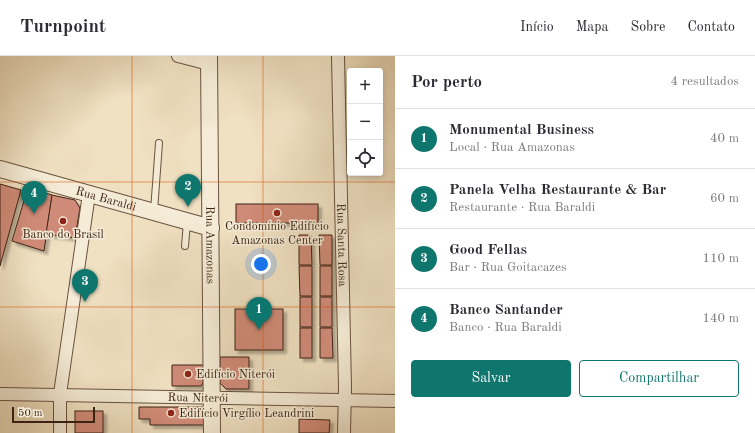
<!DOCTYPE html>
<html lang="pt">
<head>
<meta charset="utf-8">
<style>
  body { margin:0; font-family:"Old Standard TT",serif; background:#f2f2f3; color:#2b2b33 }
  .controls { position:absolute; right:12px; top:12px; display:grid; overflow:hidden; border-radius:4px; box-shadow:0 2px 6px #0003 }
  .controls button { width:36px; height:36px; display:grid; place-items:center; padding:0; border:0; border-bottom:1px solid #e1e1e2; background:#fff; color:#2b2b33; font:20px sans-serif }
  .scale { position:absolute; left:12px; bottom:10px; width:83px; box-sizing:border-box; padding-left:4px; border:2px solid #3d2314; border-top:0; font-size:11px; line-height:14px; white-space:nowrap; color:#3d2314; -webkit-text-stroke:3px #f5ecd7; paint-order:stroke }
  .you { position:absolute; left:261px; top:208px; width:14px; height:14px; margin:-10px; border:3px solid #fff; border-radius:50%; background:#1a73e8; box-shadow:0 0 0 6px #1a73e833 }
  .badge { display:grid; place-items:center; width:26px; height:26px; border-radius:50%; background:#0f766e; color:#fff; font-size:13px; font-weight:700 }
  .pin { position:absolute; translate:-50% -33px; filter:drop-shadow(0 1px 2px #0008) }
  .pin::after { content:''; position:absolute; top:21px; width:14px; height:12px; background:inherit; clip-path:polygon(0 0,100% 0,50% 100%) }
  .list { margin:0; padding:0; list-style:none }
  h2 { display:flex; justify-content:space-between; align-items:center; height:52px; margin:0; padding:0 16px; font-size:17px }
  h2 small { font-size:13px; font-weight:400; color:#7c7c81 }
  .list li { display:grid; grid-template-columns:26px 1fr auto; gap:12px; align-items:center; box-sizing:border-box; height:60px; padding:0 16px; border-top:1px solid #e1e1e2 }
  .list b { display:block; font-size:15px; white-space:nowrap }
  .list p { margin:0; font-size:13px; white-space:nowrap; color:#7c7c81 }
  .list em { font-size:13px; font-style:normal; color:#7c7c81 }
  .actions { display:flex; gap:8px; padding:12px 16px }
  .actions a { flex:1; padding:9px 0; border:1px solid #0f766e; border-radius:4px; text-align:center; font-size:14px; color:#0f766e }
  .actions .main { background:#0f766e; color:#fff }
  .icon { flex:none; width:22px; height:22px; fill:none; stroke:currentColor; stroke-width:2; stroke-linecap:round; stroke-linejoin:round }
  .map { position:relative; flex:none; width:395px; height:377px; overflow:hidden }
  header { display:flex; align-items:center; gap:24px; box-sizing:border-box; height:56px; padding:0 20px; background:#fff; border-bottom:1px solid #e1e1e2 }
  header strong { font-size:19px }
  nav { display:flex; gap:22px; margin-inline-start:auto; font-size:14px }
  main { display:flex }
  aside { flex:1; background:#fff }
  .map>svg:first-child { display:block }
  .building { fill:#d08b78; stroke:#3d2314; filter:url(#shadow) }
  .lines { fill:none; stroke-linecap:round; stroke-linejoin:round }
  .service-casing { stroke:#6a5240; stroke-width:8 }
  .minor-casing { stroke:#6a5240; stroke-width:14 }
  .tertiary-casing { stroke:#6a5240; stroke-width:18 }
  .service { stroke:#f5ecd7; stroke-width:6 }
  .minor { stroke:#f5ecd7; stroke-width:12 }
  .tertiary { stroke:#f5ecd7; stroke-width:16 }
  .grid { fill:none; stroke:#d7540d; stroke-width:1; stroke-opacity:0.55 }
  .poi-dot { fill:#8f2418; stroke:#f5ecd7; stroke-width:1.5 }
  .labels { text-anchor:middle; stroke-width:3; stroke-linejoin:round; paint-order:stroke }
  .street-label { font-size:12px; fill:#3d2314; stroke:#f5ecd7 }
  .poi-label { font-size:12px; fill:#3d2314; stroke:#f5ecd7 }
</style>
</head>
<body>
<header>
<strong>Turnpoint</strong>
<nav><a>Início</a><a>Mapa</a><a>Sobre</a><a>Contato</a></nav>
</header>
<main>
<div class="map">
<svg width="395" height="377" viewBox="0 0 395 377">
  <defs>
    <filter id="shadow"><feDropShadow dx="3.5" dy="3.5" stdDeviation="1" flood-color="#0004"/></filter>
  </defs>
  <rect width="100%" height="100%" fill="#f0e1c2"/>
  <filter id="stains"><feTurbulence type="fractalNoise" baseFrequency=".005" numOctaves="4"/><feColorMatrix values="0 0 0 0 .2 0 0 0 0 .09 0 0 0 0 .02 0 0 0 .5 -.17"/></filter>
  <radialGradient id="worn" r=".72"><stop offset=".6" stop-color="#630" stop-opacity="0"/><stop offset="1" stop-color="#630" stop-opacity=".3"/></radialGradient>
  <!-- building -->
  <g class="building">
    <path d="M0,128L21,134L0,210Z"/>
    <path d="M28,131L52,139L44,195L12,185Z"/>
    <path d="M52,139L75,144L80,152L75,182L46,178Z"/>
    <rect x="236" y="148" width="82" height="19"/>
    <path d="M299,179H311L312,209H299Z"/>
    <path d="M319,179H332V209H320Z"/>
    <path d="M299,210H312V240H300Z"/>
    <rect x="320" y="210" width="12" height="30"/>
    <rect x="300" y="241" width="12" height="30"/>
    <rect x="320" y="241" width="12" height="30"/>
    <rect x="235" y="253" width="48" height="41"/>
    <rect x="300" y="272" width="12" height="30"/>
    <path d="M320,272H332L333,302H320Z"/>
    <path d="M220,301H249V333H226L220,327Z"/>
    <path d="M172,309H204L203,327L201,330H172Z"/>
    <path d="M139,351H204V369H150V363H139Z"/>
    <rect x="75" y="355" width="28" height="22"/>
    <path d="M299,363L330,364L329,377H299Z"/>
  </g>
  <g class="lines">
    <!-- service casing -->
    <g class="service-casing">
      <g id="service">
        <path d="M154,155L159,87"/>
        <path d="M185,190L187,166"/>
      </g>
    </g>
    <!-- minor casing -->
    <g class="minor-casing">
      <g id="minor">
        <path d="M178,0L209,8"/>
        <path id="s1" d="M338,0L345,331L344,377"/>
        <path id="s2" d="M0,338L395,345"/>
        <path d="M60,377V338L89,138"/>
      </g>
    </g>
    <!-- tertiary casing -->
    <g class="tertiary-casing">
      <g id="tertiary">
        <path id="s3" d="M209,0L212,377"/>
        <path id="s4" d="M0,113L211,172"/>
      </g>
    </g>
    <!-- service -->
    <use href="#service" class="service"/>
    <!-- minor -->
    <use href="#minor" class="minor"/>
    <!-- tertiary -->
    <use href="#tertiary" class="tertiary"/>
  </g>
  <!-- grid -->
  <path class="grid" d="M132,0V377M263,0V377M0,126H395M0,251H395"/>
  <!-- markers -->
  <g class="poi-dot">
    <circle cx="277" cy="157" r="4"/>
    <circle cx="63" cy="165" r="4"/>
    <circle cx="188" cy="318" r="4"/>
    <circle cx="171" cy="357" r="4"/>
  </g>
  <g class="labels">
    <!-- street labels -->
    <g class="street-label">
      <text dy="4" stroke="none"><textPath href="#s4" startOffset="110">Rua Baraldi</textPath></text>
      <text dy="4" stroke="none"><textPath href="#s3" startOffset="189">Rua Amazonas</textPath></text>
      <text dy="4" stroke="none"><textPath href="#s1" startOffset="189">Rua Santa Rosa</textPath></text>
      <text dy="4" stroke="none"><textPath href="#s2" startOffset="198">Rua Niterói</textPath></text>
    </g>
    <!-- poi labels -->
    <g class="poi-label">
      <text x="277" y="174">Condomínio Edifício<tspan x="277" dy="14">Amazonas Center</tspan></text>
      <text x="63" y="182">Banco do Brasil</text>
      <text x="196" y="322" text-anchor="start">Edifício Niterói</text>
      <text x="179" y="361" text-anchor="start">Edifício Virgílio Leandrini</text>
    </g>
  </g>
  <rect width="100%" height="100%" filter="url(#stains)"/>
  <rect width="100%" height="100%" fill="url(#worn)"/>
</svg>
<div class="controls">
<button>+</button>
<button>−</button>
<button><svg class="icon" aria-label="locate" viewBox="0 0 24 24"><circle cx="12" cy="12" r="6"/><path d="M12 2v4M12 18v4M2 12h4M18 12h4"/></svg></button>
</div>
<div class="scale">50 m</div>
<div class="you"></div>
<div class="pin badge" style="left:259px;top:274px">1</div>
<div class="pin badge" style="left:188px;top:151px">2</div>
<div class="pin badge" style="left:85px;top:246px">3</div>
<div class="pin badge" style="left:34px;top:158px">4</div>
</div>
<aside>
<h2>Por perto<small>4 resultados</small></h2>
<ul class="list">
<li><span class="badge">1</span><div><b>Monumental Business</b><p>Local · Rua Amazonas</p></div><em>40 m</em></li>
<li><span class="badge">2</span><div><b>Panela Velha Restaurante &amp; Bar</b><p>Restaurante · Rua Baraldi</p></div><em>60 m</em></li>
<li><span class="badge">3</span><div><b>Good Fellas</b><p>Bar · Rua Goitacazes</p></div><em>110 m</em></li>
<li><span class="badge">4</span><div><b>Banco Santander</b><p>Banco · Rua Baraldi</p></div><em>140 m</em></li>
</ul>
<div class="actions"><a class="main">Salvar</a><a>Compartilhar</a></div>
</aside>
</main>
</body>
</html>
